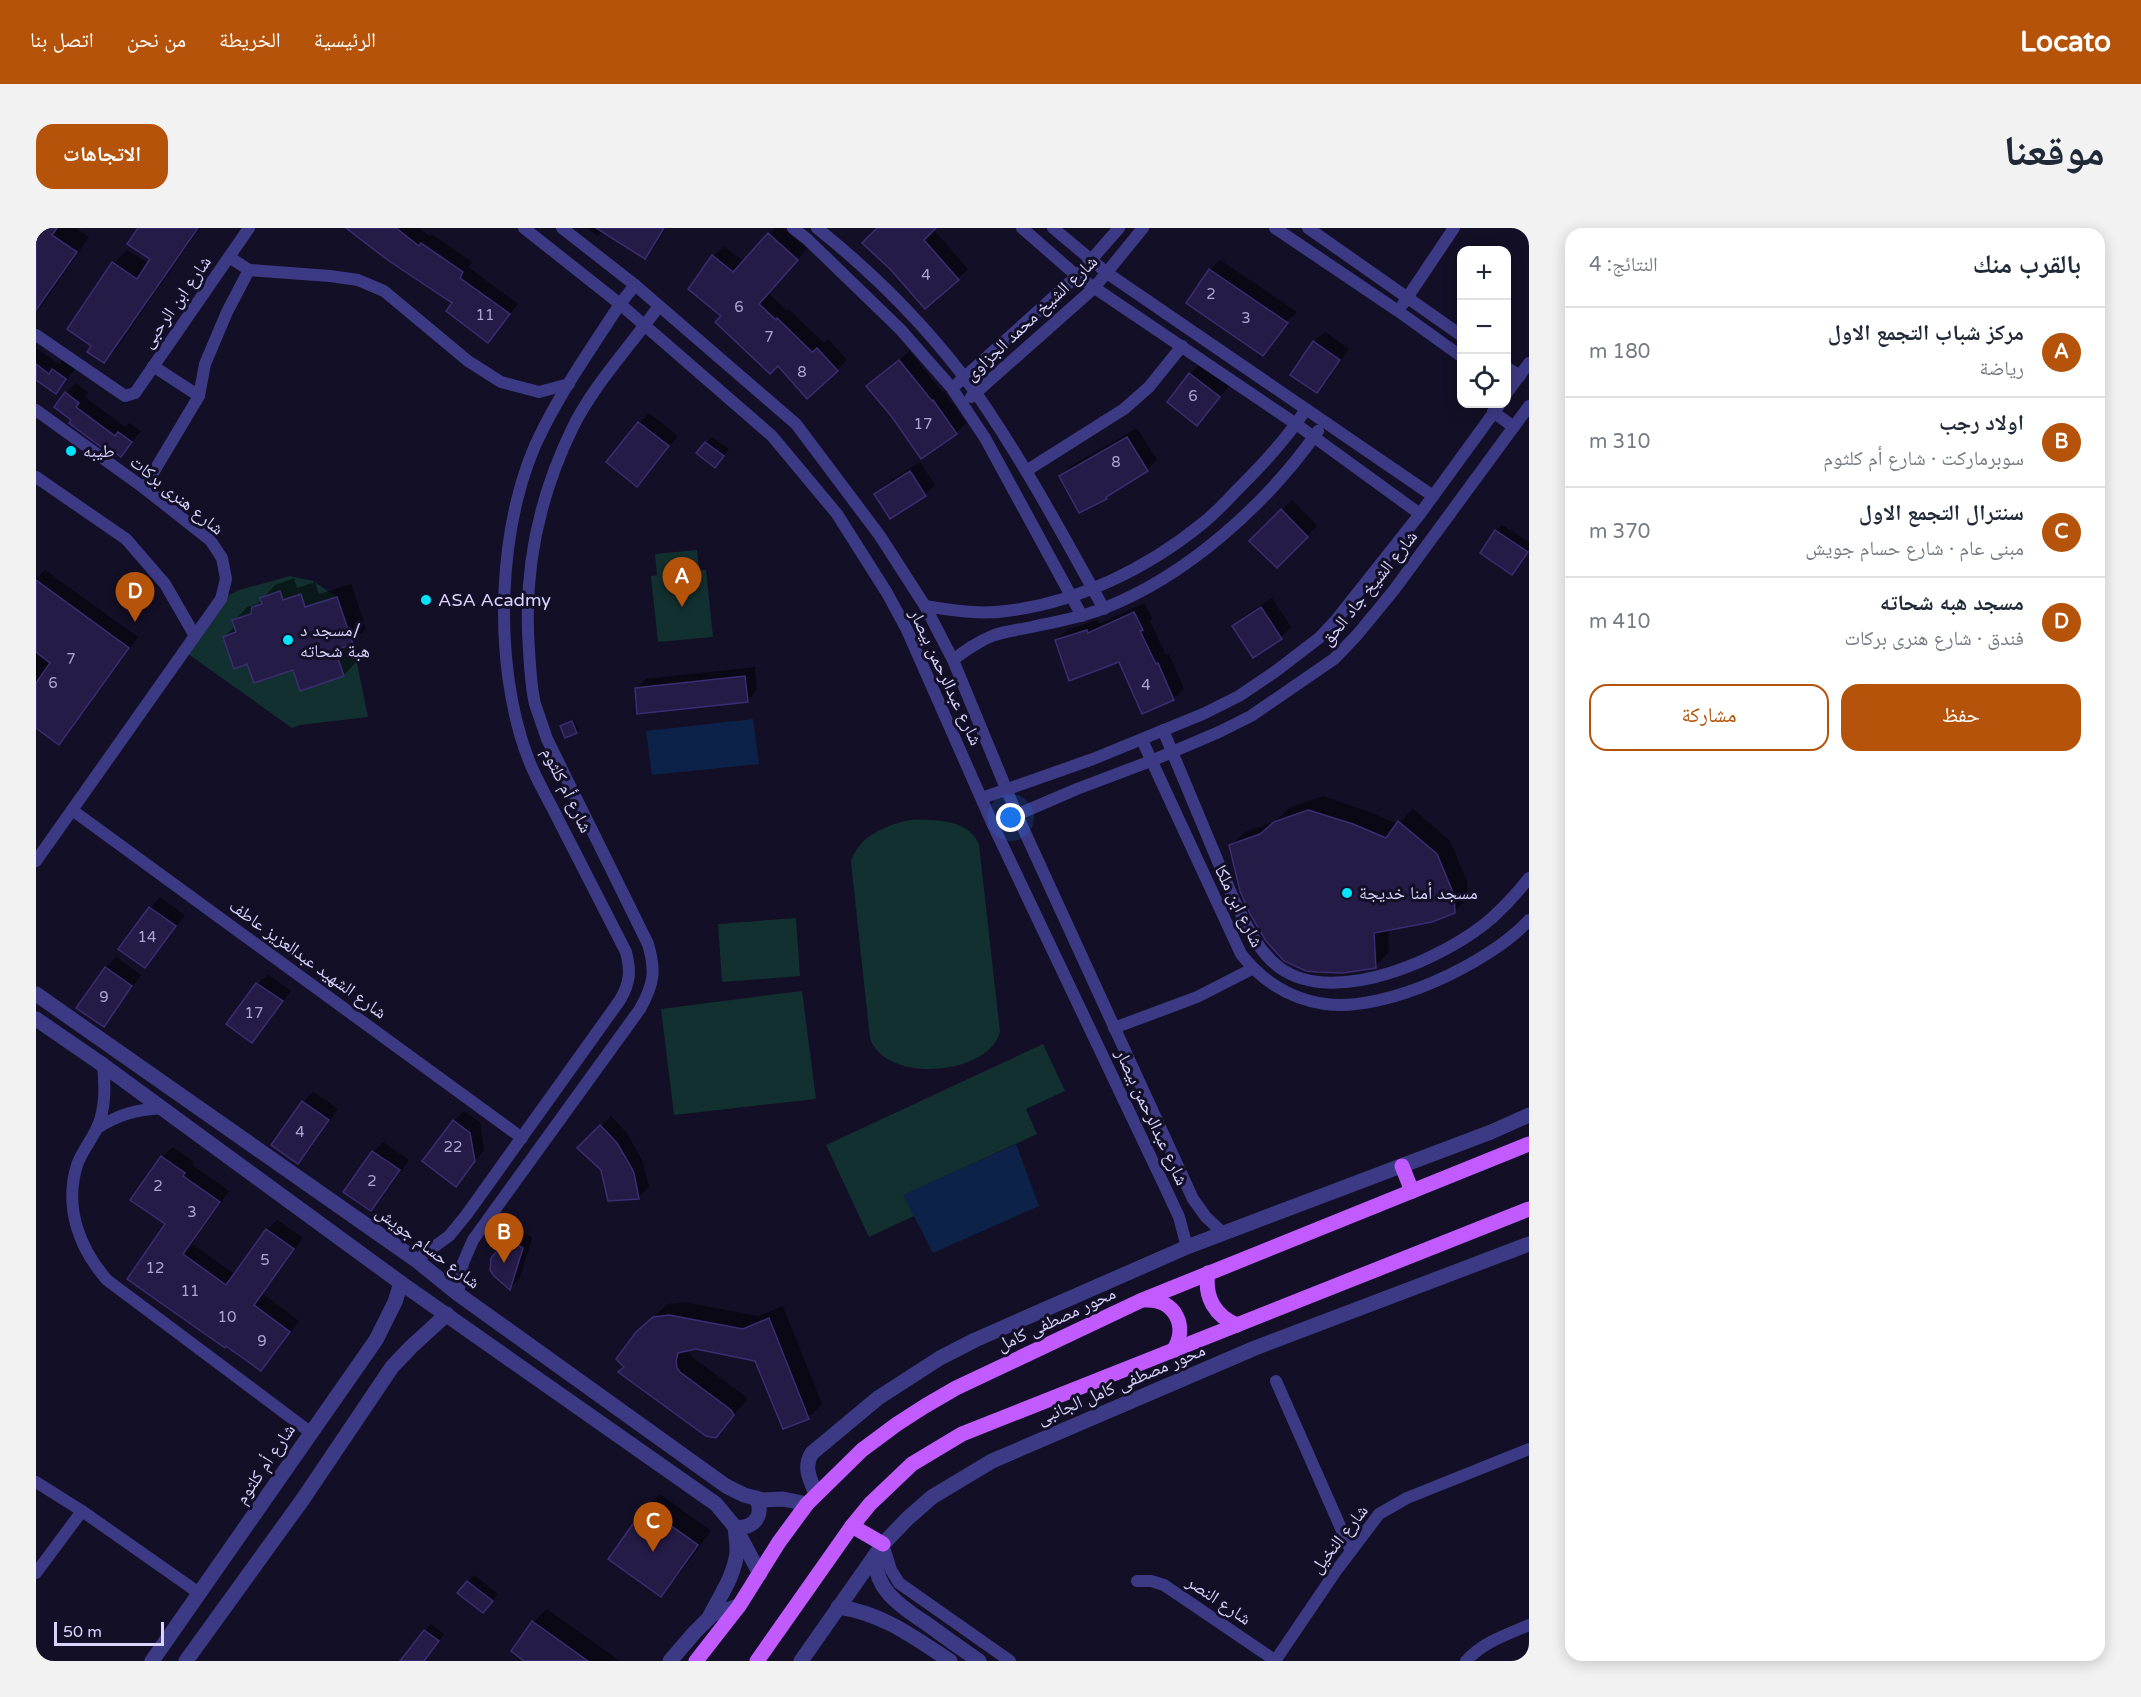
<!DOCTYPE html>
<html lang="ar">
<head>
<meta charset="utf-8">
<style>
  body { margin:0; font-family:"Varela Round","Noto Naskh Arabic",sans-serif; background:#f2f2f3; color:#1f2937; direction:rtl }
  .controls { position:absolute; right:18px; top:18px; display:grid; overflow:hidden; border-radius:12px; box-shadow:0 3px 15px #0003 }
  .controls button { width:54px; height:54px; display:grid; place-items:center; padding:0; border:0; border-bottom:2px solid #e0e1e3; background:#fff; color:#1f2937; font:30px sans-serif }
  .scale { position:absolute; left:18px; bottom:15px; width:110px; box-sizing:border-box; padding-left:6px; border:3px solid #d9d4ff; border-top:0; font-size:16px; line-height:21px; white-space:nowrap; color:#d9d4ff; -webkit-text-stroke:4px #130f26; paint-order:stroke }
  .you { position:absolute; left:975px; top:590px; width:21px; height:21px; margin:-15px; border:4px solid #fff; border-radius:50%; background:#1a73e8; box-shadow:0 0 0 9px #1a73e833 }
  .badge { display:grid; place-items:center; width:39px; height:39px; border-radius:50%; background:#b45309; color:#fff; font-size:20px; font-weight:700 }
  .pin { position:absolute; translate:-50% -50px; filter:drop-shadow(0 2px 3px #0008) }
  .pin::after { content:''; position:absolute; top:32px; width:21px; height:18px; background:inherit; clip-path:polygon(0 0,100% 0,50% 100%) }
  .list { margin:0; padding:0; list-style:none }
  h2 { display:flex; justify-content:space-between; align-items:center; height:78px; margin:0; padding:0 24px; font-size:26px }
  h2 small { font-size:20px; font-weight:400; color:#747a83 }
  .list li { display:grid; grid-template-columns:39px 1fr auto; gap:18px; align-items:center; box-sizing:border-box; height:90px; padding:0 24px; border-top:2px solid #e0e1e3 }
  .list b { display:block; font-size:22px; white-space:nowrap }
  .list p { margin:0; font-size:20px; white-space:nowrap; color:#747a83 }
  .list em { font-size:20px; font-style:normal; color:#747a83 }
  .actions { display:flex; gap:12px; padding:18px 24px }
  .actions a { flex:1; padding:14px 0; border:2px solid #b45309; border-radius:18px; text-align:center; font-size:21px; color:#b45309 }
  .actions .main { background:#b45309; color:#fff }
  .icon { flex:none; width:33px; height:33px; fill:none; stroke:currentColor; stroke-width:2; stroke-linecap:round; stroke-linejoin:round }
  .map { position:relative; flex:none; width:1493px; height:1433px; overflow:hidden; direction:ltr; border-radius:18px }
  header { display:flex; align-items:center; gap:36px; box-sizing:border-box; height:84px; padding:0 30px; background:#b45309; color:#fff }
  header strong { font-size:28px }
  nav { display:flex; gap:33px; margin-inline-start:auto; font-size:21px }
  .intro { display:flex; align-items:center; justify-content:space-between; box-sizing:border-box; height:144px; padding:0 36px }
  h1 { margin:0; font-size:42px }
  .button { padding:15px 27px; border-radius:18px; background:#b45309; color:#fff; font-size:21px; font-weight:700 }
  main { display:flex; gap:36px; padding:0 36px }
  aside { flex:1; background:#fff; border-radius:18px; box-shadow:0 3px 15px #0003 }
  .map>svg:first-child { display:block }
  .green { fill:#12302f }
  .water { fill:#0c2248 }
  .shadow { fill:#0007 }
  .building { fill:#241b47; stroke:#3b2d73; stroke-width:1.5 }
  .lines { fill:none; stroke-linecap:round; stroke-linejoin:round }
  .minor { stroke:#3d3a85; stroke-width:12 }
  .tertiary { stroke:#3d3a85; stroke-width:15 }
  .primary { stroke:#c25bff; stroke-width:15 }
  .poi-dot { fill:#00e5ff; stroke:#130f26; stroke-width:2 }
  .labels { text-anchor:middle; stroke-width:6; stroke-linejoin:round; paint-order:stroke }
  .number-label { font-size:15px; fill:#aca6d1 }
  .street-label { font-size:18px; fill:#d9d4ff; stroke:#130f26 }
  .poi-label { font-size:18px; fill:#d9d4ff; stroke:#130f26; text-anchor:start }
</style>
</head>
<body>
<header>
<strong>Locato</strong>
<nav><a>الرئيسية</a><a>الخريطة</a><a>من نحن</a><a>اتصل بنا</a></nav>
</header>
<div class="intro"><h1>موقعنا</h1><a class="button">الاتجاهات</a></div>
<main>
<aside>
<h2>بالقرب منك<small>النتائج: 4</small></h2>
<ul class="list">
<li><span class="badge">A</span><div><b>مركز شباب التجمع الاول</b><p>رياضة</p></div><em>180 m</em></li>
<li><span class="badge">B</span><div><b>اولاد رجب</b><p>سوبرماركت · شارع أم كلثوم</p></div><em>310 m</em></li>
<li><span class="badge">C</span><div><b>سنترال التجمع الاول</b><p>مبنى عام · شارع حسام جويش</p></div><em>370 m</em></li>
<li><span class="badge">D</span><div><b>مسجد هبه شحاته</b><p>فندق · شارع هنرى بركات</p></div><em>410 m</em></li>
</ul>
<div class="actions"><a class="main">حفظ</a><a>مشاركة</a></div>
</aside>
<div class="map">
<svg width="1493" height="1433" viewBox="0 0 1493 1433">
  <rect width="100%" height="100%" fill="#130f26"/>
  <!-- green -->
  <g class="green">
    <path d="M661,322L663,342H670L677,409L622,414L615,348L621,347L619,326Z"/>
    <path d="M254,348L277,353L301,369L317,416L332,489L264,497L256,500L148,423L185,371L203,362Z"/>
    <path d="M874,592C897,591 934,591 943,617L964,804C953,847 849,857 834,810L815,634C822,608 850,597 874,592Z"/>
    <path d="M760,690L764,748L686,754L682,696Z"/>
    <path d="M766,763L780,871L638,887L625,781Z"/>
    <path d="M1007,816L1029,863L990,881L1001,906L868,967L878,988L833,1009L790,917Z"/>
  </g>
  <!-- water -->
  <g class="water">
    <path d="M717,491L723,536L616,547L610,503Z"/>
    <path d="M980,916L1003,978L897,1025L867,967Z"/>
  </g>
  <!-- shadow -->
  <g class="shadow">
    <path d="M0,0H40L53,9L8,75L0,83Z"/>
    <path d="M103,0H164L81,120L68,133L57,118L78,35L91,22L113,36L116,31Z"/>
    <path d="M318,0H383L394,8L396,6L436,34L432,39L482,76L452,113L418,75Z"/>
    <path d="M551,0H630L618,19L608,29L567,3L562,8Z"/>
    <path d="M739,0H747L771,21L732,65L751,83L752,81L788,115L792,111L811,132L801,142L742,136L654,61L678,28L688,18L708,34Z"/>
    <path d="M843,0H898L897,1L932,41L890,79Z"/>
    <path d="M1184,32L1261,84L1257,89L1255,88L1233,117H1236L1227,126L1174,42Z"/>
    <path d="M1289,104L1313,121L1291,153L1281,163L1278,114Z"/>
    <path d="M0,120L23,136L27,132L39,141L19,164L2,152L0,154Z"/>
    <path d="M874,123L906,164L908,163L930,195L920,205L857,188L832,158Z"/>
    <path d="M1164,136L1193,158L1161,196L1154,146Z"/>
    <path d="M40,155L52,164L49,169L89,199L93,195L105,203L85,227L37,192L30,165Z"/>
    <path d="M613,185L642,208L601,257L603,195Z"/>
    <path d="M1101,200L1121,232L1111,242L1076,263L1070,270L1025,248L1035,238Z"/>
    <path d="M676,209L693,221L685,231L670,215Z"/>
    <path d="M884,234L899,257L889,267L840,266L850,256Z"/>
    <path d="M1256,272L1281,298L1241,338L1215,313Z"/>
    <path d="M1466,297L1493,314V323L1476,345L1460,303Z"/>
    <path d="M9,342L102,409L33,505L23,515L0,498V351Z"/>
    <path d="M258,350L261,360L279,354L283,366L315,356L330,401L315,415L321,433L308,447L212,434L188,409L199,398L198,393L211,379L221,376L239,357Z"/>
    <path d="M1236,370L1255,399L1245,409L1217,428L1198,398L1208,388Z"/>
    <path d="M1108,375L1116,390L1114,393L1130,427L1133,426L1148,461L1137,471L1084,432L1020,412L1031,402L1061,392L1063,396Z"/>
    <path d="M719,439L721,462L711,473L600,461L610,451Z"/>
    <path d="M538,491L543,501L540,504L526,498Z"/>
    <path d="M1287,568L1331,583L1362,596L1377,581L1414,613L1431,653L1432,670L1418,684L1352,701L1353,724L1339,738L1195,617L1209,604L1240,593L1253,580Z"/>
    <path d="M124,669L149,687L119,728L109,738L84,721L114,680Z"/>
    <path d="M80,729L105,747L77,787L67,797L42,779L70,740Z"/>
    <path d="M232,746L255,763L226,803L216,813L192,796L222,756Z"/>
    <path d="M277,864L302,881L272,924L262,934L237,916L267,874Z"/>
    <path d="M428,883L444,894L448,922L420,957L418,893Z"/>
    <path d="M575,888L591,905L607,934L613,959L603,969L574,971L566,942L543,920Z"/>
    <path d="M347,914L373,932L345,971L335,981L309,963L337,924Z"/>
    <path d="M137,919L158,934L156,937L193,963L156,1016L200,1047L231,1002L241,992L267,1010L227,1066L263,1093L235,1131L225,1141L191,1116L131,996L96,972L126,929Z"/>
    <path d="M482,1001L496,1010L484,1050L474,1060L472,1011Z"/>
    <path d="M648,1074L722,1088L747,1078L786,1176L772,1190L720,1132L660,1119L653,1121L654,1126L657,1130L709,1168L711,1172L679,1208L590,1138L610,1096L632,1076Z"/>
    <path d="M624,1266L675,1303L638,1353L624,1367L610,1280Z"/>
    <path d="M438,1347L462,1366L454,1377L432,1354Z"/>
    <path d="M511,1381L584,1433H491L497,1394Z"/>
    <path d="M395,1396L408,1406L388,1433L389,1403Z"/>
  </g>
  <!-- building -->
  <g class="building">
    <path d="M0,0H21L16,7L41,24L0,82Z"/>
    <path d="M102,0H162L68,135L51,124L55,118L31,101L76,34L101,51L114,31L91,16Z"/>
    <path d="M310,0H360L383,18L385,15L427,44L424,50L474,86L452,115L410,83L416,75L353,33Z"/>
    <path d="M560,0H628L609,31Z"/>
    <path d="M841,0H900L888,12L923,52L889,81L854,41L826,15Z"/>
    <path d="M732,5L762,32L723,76L740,92L741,90L776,124L781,120L802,143L771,171L742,138L734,146L679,94L685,88L652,61L676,27L697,44Z"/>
    <path d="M1173,41L1252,95L1227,128L1150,75Z"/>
    <path d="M1277,113L1304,132L1281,165L1254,147Z"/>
    <path d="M863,132L896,173L897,172L921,206L885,231L856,189L830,158Z"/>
    <path d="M0,136L13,146L16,141L30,151L20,166L0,152Z"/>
    <path d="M1153,145L1184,169L1161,198L1131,174Z"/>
    <path d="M29,164L43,175L40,179L79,208L82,204L96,214L85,229L67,216L65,219L33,195L35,192L18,179Z"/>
    <path d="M602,194L633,218L601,259L570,234Z"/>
    <path d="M1091,209L1112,243L1070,269L1071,271L1043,285L1023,248Z"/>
    <path d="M669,214L688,228L679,240L660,225Z"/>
    <path d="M874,243L890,268L854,291L838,266Z"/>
    <path d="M1245,281L1272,309L1241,340L1213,313Z"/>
    <path d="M1459,302L1492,324L1476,347L1444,325Z"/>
    <path d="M0,352L93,420L23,517L0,500V455L14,435L0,424Z"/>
    <path d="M244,363L247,372L265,366L269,379L301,369L317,416L299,422L308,448L264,463L257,442L218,455L211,436L198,441L187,409L200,404L196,392L215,386L216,379L226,376L224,370Z"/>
    <path d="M1225,379L1246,411L1217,430L1196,398Z"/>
    <path d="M1098,384L1107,402L1104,403L1120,436L1122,435L1138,472L1106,486L1083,434L1033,453L1019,412L1051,402L1052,405Z"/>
    <path d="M709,448L712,474L601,486L599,460Z"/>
    <path d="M536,493L541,505L529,510L524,498Z"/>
    <path d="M1272,582L1317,596L1350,610L1362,593L1401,626L1418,667L1419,685L1396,694L1338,705L1340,740L1307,745L1281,744L1270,743L1248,733L1230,713L1214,686L1204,663L1193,617L1224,606L1238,594Z"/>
    <path d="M113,679L140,698L109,740L82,721Z"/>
    <path d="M69,739L96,758L68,799L40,780Z"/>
    <path d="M220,755L247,773L216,815L190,796Z"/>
    <path d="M266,873L293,892L262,936L235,917Z"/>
    <path d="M417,892L434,905L439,933L420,959L386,933Z"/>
    <path d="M564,897L581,915L594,937L598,945L603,971L572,973L565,942L541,920Z"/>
    <path d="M336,923L364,942L335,983L307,964Z"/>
    <path d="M125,928L149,945L147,948L184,974L147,1026L190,1057L230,1001L258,1021L218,1077L254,1104L225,1143L190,1118L189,1120L91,1051L129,996L94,972Z"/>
    <path d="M471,1010L487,1020L474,1062L458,1048L454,1042L455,1030Z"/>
    <path d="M633,1087L707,1101L733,1090L773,1191L747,1201L719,1133L660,1121L642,1125L640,1133L641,1140L644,1144L695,1182L698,1187L680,1210L670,1208L582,1144L588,1139L580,1131L600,1104L617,1089Z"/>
    <path d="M609,1279L662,1317L625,1369L572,1331Z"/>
    <path d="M431,1353L457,1373L447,1385L421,1365Z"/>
    <path d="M496,1393L552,1433H488L475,1423Z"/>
    <path d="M388,1402L403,1413L388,1433H364Z"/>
  </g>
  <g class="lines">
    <!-- minor -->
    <g class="minor">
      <path d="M488,0L584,76L736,208L801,286L851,365L871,402L957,597L1129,959L1143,989L1151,1019"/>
      <path d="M526,0L599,57L760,196L844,308L889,378L917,432L981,587L1157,971L1170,989L1188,1006"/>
      <path d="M757,0L771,11L864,101L915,159L949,210L1046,388"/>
      <path d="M781,0C841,48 898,106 942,168C989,236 1028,309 1068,381"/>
      <path d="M986,0L1041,48L1260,196L1384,286"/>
      <path d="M1017,0L1071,45L1397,268"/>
      <path d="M1239,0L1362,83L1426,129"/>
      <path d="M1272,0L1426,108"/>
      <path d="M193,29L213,42"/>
      <path d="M1367,76L1418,0"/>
      <path d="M0,107L89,168L99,165L213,0"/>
      <path d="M117,138L163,168"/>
      <path d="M1470,139L1484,148"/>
      <path d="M922,155L1041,48L1083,0"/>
      <path d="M1470,166L1493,135"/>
      <path d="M935,169L1058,60L1107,0"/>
      <path d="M0,182L108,260L174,312L186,330L190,351L185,371L0,633"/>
      <path d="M1457,184L1478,199"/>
      <path d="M990,243L1088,181L1113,159L1146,118"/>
      <path d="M0,249L90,311L129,356L159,408"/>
      <path d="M108,260L163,168L169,136L191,84L213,42L294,48L322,52L348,63L432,133L465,154L503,164L533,156"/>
      <path d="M889,378C916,382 943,387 970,383C1041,375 1112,340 1167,295C1181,284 1193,270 1206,257C1230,233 1252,209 1270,181"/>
      <path d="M917,432C929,423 941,414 956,408C968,403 982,402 996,399C1019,394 1043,390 1066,381C1150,349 1231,276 1282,203"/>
      <path d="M1127,502L1198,672C1210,696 1222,724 1244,740C1300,780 1410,730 1456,690C1469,678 1482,664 1493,650"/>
      <path d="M1106,512L1205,726C1226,753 1255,771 1289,776C1349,785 1454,735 1493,692"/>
      <path d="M946,570L1057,531L1167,486L1203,468L1240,443L1283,410L1300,392L1384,286L1464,176"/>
      <path d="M36,582L486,910"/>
      <path d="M957,597L1041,561L1115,533L1183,504L1215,488L1298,431L1321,407L1358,362L1493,178"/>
      <path d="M1078,800L1161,769L1216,741"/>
      <path d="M67,837C69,858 70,880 61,900C55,913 46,923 41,937C28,979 43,1020 71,1052L274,1204"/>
      <path d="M61,900C84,886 99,882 126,880"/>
      <path d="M380,1032L413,1008L431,986L584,772C594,755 595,743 590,724C568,681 546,638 524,595C514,574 500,552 492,530C456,436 460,289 508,199C530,156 558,116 584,76L599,57"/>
      <path d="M422,1066L427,1035L437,1012L604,781C618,756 620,743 612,716L511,511C507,499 503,488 499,476C495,459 494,440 493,422C487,344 502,271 536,201C556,159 595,117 623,78"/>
      <path d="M1240,1153L1315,1323"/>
      <path d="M0,1254L46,1283L163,1365"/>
      <path d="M847,1316L855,1342L863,1355L974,1433"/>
      <path d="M0,1345L46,1283"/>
      <path d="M1101,1353H1115L1128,1357L1240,1433"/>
      <path d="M1239,1433L1300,1343L1343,1286L1371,1270L1493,1221"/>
      <path d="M1430,1433C1447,1414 1470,1407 1493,1397"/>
    </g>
    <!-- tertiary -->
    <g class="tertiary">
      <path d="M0,766L380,1032L422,1066L690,1258L708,1267L727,1272L747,1271L771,1276"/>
      <path d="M0,791L67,837L365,1055L680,1276L699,1299L724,1346"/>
      <path d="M780,1266C774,1251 767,1239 776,1225L842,1170L904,1130L939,1112L1151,1019L1455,904L1493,887"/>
      <path d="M842,1324C832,1360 869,1381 894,1398C910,1410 926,1421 943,1433"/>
      <path d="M802,1379C846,1385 878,1409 914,1433"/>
      <path d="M673,1390C683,1369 699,1348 701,1323C701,1315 700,1307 699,1299C718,1302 729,1286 720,1270"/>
      <path d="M116,1433L340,1112L359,1074L365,1055"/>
      <path d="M150,1433L267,1271L356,1139L375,1119L411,1086"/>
      <path d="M634,1433L659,1404L677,1386L703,1378"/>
      <path d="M765,1433L847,1316L871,1291L896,1269L956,1233L1219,1120L1493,1016"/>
    </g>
    <!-- primary -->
    <g class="primary">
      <path d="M1366,938L1376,963"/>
      <path d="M1172,1045C1168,1069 1179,1088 1201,1097"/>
      <path d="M1110,1072C1139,1071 1153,1099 1137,1123"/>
      <path d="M816,1298L847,1316"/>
      <path d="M660,1433L703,1378L743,1314L771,1276L826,1222L861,1196L889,1178L920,1160L1104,1073L1493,916"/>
      <path d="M721,1433L816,1298L834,1276L876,1236L926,1206L1493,981"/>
    </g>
  </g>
  <!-- markers -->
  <g class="poi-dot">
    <circle cx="35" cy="223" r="6"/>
    <circle cx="390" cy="372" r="6"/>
    <circle cx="252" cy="412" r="6"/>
    <circle cx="1311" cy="665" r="6"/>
  </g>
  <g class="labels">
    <!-- number labels -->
    <g class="number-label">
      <text x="890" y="52">4</text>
      <text x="1175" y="71">2</text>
      <text x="703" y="84">6</text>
      <text x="449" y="92">11</text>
      <text x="1210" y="95">3</text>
      <text x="733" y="114">7</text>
      <text x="766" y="149">8</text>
      <text x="1157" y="173">6</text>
      <text x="887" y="201">17</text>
      <text x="1080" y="239">8</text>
      <text x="35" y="436">7</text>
      <text x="17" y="460">6</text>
      <text x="1110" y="462">4</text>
      <text x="111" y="714">14</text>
      <text x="68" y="774">9</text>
      <text x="218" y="790">17</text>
      <text x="264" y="909">4</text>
      <text x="417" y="924">22</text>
      <text x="336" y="958">2</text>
      <text x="122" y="963">2</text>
      <text x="156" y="989">3</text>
      <text x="229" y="1037">5</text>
      <text x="119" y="1045">12</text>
      <text x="154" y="1068">11</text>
      <text x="191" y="1094">10</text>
      <text x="226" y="1118">9</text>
    </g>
    <!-- street labels -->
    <g class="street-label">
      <text transform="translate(140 74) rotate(-55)" y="6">شارع ابن الرحبى</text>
      <text transform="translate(995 90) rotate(-43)" y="6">شارع الشيخ محمد الجزاوى</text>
      <text transform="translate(141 267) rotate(39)" y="6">شارع هنرى بركات</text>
      <text transform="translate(1333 360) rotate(-51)" y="6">شارع الشيخ جاد الحق</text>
      <text transform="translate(910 449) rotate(65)" y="6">شارع عبدالرحمن بيصار</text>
      <text transform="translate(531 562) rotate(64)" y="6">شارع أم كلثوم</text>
      <text transform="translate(1203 678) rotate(64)" y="6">شارع ابن ملكا</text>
      <text transform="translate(272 731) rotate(36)" y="6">شارع الشهيد عبدالعزيز عاطف</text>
      <text transform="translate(1116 889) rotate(65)" y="6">شارع عبدالرحمن بيصار</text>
      <text transform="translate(392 1019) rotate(37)" y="6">شارع حسام جويش</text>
      <text transform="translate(1020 1091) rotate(-25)" y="6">محور مصطفى كامل</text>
      <text transform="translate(1085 1156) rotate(-23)" y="6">محور مصطفى كامل الجانبى</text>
      <text transform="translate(229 1236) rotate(-56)" y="6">شارع أم كلثوم</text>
      <text transform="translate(1303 1311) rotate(-52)" y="6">شارع النخيل</text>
      <text transform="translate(1183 1372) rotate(34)" y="6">شارع النصر</text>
    </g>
    <!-- poi labels -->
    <g class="poi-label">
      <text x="47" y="229">طيبه</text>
      <text x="402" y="378">ASA Acadmy</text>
      <text x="264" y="408">مسجد د/<tspan x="264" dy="21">هبة شحاته</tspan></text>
      <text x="1323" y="671">مسجد أمنا خديجة</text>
    </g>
  </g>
</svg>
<div class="controls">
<button>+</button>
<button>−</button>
<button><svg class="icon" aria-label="locate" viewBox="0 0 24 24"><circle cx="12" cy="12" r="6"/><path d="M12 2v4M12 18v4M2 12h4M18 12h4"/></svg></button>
</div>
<div class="scale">50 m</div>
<div class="you"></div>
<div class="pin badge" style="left:646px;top:379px">A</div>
<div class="pin badge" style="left:468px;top:1035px">B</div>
<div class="pin badge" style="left:617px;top:1324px">C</div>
<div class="pin badge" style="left:99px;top:394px">D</div>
</div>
</main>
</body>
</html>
